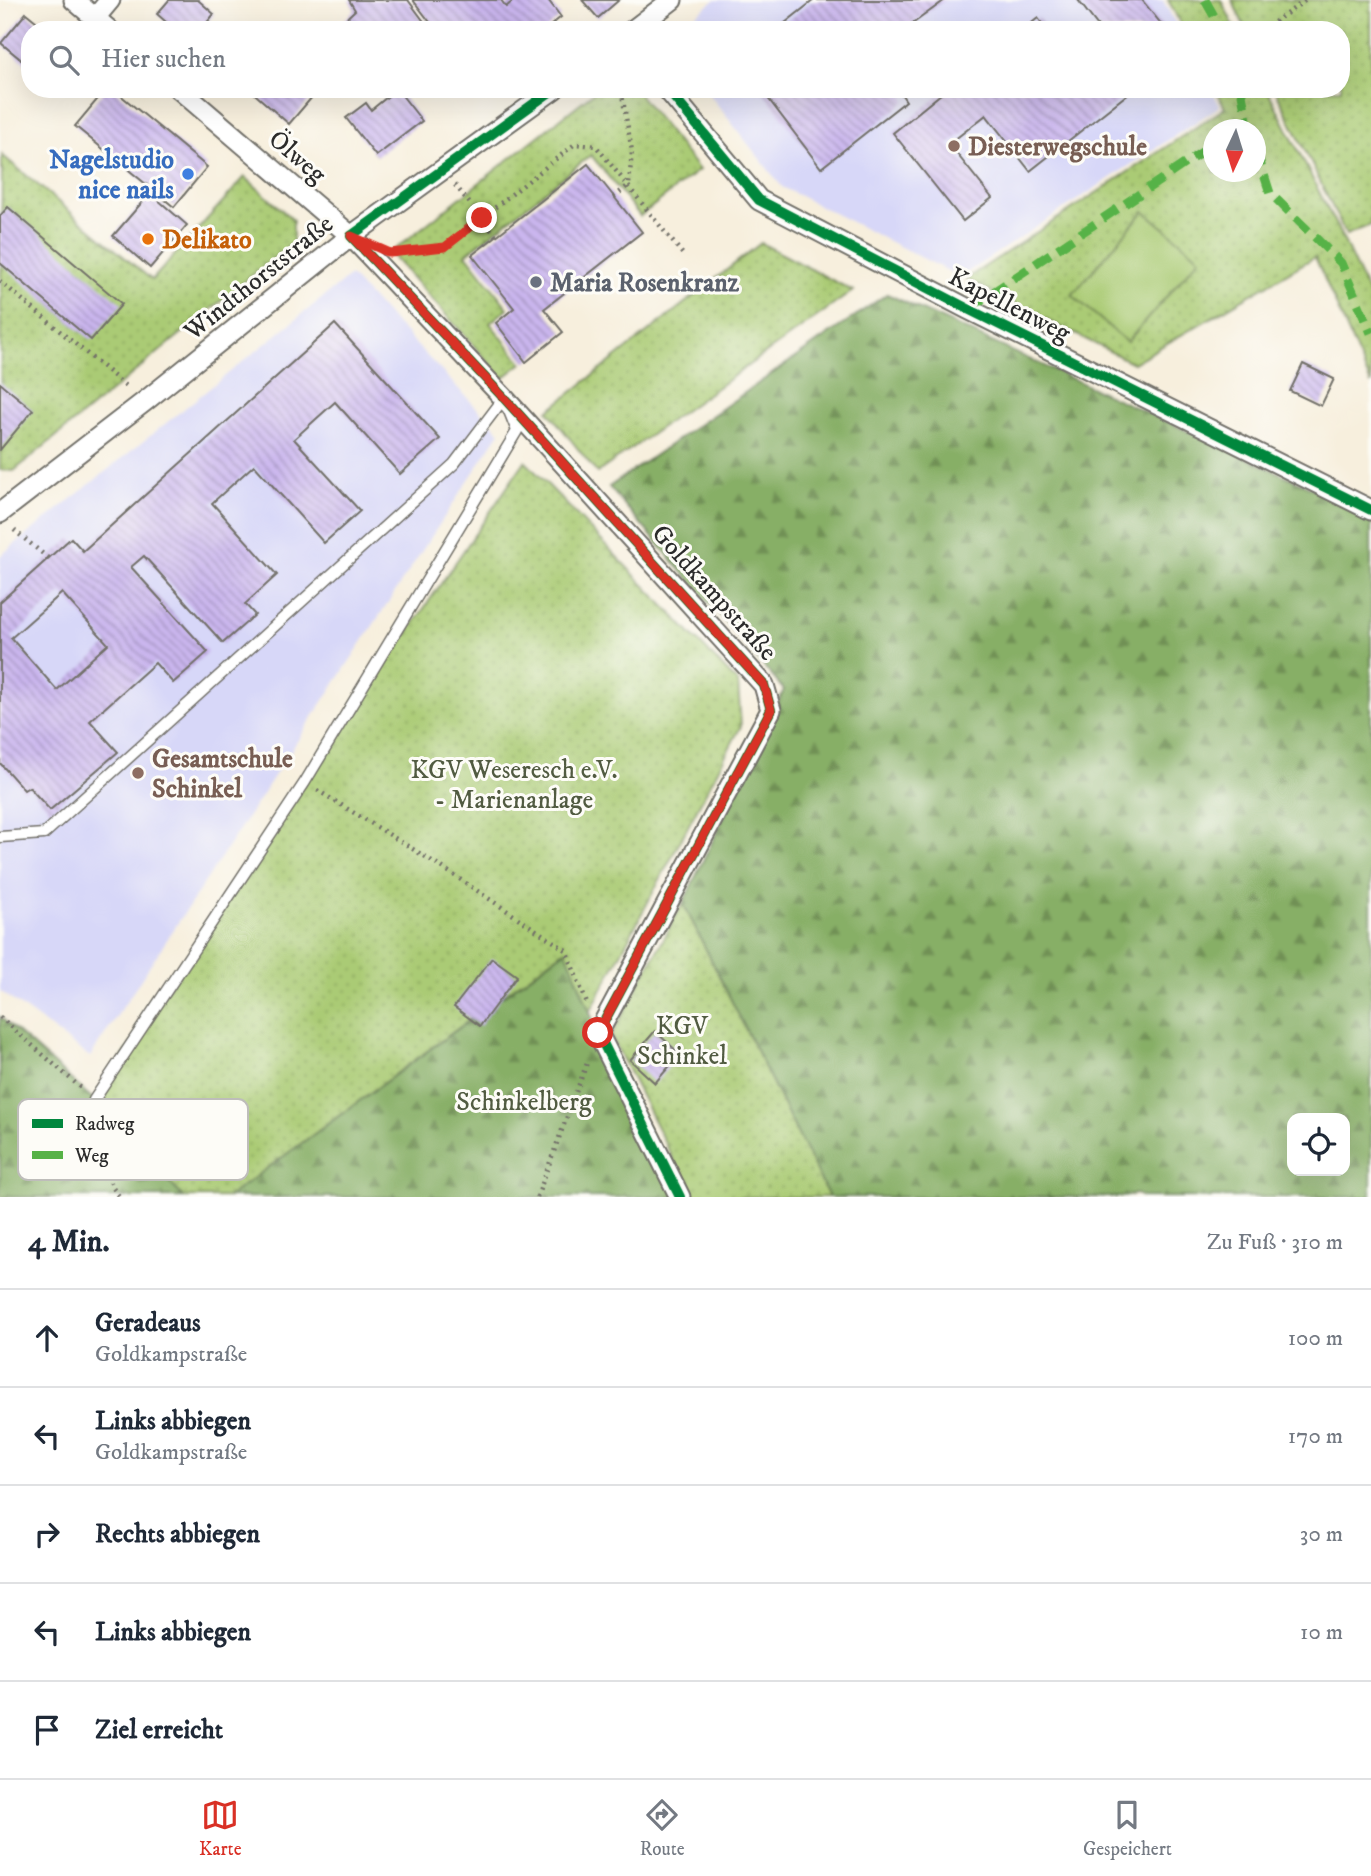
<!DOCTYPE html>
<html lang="de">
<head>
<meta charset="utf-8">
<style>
  body { margin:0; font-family:"IM FELL DW Pica",serif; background:#f6f6f7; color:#1f2937 }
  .controls { position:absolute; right:21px; bottom:21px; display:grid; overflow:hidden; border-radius:14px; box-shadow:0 7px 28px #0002 }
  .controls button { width:63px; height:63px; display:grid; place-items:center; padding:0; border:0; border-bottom:2px solid #e0e1e3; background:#fff; color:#1f2937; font:35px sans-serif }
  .compass { position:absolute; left:1203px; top:119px; width:63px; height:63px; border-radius:50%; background:#fff; box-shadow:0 7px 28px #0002; rotate:184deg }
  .stop { position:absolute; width:21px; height:21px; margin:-16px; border:5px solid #d93025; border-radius:50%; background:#fff }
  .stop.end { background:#d93025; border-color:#fff; box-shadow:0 2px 7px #0008 }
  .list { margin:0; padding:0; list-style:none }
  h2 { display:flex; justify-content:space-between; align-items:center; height:91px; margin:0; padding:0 28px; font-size:30px }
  h2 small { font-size:23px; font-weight:400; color:#747a83 }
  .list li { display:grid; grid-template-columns:46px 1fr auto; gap:21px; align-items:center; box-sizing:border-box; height:98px; padding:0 28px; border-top:2px solid #e0e1e3 }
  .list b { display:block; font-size:26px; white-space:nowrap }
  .list p { margin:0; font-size:23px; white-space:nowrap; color:#747a83 }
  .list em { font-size:23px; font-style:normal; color:#747a83 }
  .icon { flex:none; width:38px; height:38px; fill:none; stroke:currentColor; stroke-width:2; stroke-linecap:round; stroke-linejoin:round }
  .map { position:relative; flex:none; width:1371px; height:1197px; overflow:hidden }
  .search { position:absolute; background:#fff; box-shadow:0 7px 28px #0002; left:21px; right:21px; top:21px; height:77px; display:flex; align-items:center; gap:18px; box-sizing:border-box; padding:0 24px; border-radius:28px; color:#747a83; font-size:26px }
  .sheet { height:581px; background:#fff }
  nav { display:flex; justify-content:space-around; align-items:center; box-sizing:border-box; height:98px; border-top:2px solid #e0e1e3; background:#fff; font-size:19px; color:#747a83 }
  nav a { display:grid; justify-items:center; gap:4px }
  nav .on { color:#d93025 }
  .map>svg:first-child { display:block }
  .built { fill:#d7d7f8 }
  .green { fill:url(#green-dots); stroke:#6a7b50; stroke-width:2; fill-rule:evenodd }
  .forest { fill:url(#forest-firs); stroke:#596d48; stroke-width:2; fill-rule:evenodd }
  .pitch { fill:#aacb74; stroke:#6a7b50; stroke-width:2 }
  .building { fill:url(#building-back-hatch); fill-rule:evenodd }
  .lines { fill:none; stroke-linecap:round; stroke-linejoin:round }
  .service-casing { stroke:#727069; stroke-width:13 }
  .minor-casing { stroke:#727069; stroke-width:23 }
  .path { stroke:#727069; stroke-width:4.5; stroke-dasharray:2 5; stroke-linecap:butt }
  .service { stroke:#fff; stroke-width:10 }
  .minor { stroke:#fff; stroke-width:19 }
  .quiet { stroke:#56b246; stroke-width:9; stroke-dasharray:18 9; stroke-linecap:butt }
  .cycleway-casing { stroke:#fdfcf7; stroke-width:15 }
  .cycleway { stroke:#00873e; stroke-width:10 }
  .route { stroke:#d93025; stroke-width:9 }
  .education-dot { fill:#8d6e63; stroke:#fdfcf7; stroke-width:2.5 }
  .shop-dot { fill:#3f7fe0; stroke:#fdfcf7; stroke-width:2.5 }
  .food-dot { fill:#e8710a; stroke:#fdfcf7; stroke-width:2.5 }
  .worship-dot { fill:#6b7280; stroke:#fdfcf7; stroke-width:2.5 }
  .labels { text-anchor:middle; stroke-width:6; stroke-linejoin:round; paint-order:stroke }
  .education-label { font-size:26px; font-weight:bold; fill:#785e54; stroke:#fdfcf7; text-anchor:start }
  .street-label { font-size:26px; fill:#2b2b2b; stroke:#fdfcf7 }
  .shop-label { font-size:26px; font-weight:bold; fill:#366cbe; stroke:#fdfcf7; text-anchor:end }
  .food-label { font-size:26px; font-weight:bold; fill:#c56008; stroke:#fdfcf7; text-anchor:start }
  .worship-label { font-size:26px; font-weight:bold; fill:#5b616d; stroke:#fdfcf7; text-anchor:start }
  .park-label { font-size:26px; fill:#515b41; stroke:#fdfcf7 }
  .key { fill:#fdfcf7; stroke:#bebdba; stroke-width:2 }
  .key-label { font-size:19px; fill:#2b2b2b }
</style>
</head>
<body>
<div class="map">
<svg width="1371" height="1197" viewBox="0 0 1371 1197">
  <defs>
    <pattern id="green-dots" width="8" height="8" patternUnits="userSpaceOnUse" patternTransform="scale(1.75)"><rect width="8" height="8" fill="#aacb74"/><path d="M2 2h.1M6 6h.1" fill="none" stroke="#92ae65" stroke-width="1.8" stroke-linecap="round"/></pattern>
    <pattern id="forest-firs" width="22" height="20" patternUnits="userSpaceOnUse" patternTransform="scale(1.75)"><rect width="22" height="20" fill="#87af66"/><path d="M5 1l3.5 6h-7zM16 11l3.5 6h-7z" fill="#6f8f54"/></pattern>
    <pattern id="building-back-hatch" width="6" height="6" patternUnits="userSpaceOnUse" patternTransform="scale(1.75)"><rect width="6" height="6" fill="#cab6ee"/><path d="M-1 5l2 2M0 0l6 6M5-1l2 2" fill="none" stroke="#a494c1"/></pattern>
  </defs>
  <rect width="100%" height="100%" fill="#fdfcf7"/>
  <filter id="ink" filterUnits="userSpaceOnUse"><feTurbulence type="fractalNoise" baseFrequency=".0143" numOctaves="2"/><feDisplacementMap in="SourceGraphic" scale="14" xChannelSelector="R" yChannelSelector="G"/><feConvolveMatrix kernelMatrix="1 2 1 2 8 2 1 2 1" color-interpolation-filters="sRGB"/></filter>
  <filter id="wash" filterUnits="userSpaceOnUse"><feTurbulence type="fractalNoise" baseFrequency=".00686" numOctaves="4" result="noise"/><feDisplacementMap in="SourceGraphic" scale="28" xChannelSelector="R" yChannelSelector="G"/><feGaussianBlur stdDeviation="1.57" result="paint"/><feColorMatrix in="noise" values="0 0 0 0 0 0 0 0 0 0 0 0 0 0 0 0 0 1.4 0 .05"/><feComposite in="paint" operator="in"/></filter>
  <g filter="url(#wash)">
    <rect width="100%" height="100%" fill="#f7efdd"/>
    <!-- built -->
    <g class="built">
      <path d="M715,0H1163L1179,30H677Z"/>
      <path d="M705,89H1211L1220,106L960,277L782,187Z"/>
      <path d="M350,276L500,432L90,1057L0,991V556Z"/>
    </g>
    <!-- green -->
    <g class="green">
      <path d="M1168,0H1221L1236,30H1184Z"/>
      <path d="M1232,0H1371V225L1346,235L1275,89H1341V30H1246Z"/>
      <path d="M598,89H635L699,170L640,216L591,155L466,254L508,308L490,323L522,363L503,378L390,253Z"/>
      <path d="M1215,89H1267L1342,237L1371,300V384L1315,257L1133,363L966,279L1225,108ZM1214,130H1256V172H1214Z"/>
      <path d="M2,155L152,280L245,177L293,220V242L14,471L0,470Z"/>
      <path d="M761,243L853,291L597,473L548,411Z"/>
      <path d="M525,461L738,683L741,726L590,1012L565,950L228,1197H183L94,1100L305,782Z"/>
      <path d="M683,903L829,1197H692L611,1036Z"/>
    </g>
    <!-- forest -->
    <g class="forest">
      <path d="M887,294L1371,515V1197H1143L1136,1194L1120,1197H829L683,903L784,690L609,487ZM1292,1118H1345V1171H1292Z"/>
      <path d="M566,950L598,1033L678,1197H228Z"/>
      <path d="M0,1017L94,1100L183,1197H0Z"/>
    </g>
    <!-- pitch -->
    <path class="pitch" d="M1144,211L1200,258L1127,342L1072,295Z"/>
    <g id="blocks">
      <!-- building -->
      <g class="building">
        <path d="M169,0H198L214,14L201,30H175L157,14Z"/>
        <path d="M349,0H408L428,27L424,30H334L355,10Z"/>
        <path d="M413,0H501L506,7L514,0H548L561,17L545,30H436Z"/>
        <path d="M582,0H619L598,18Z"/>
        <path d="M814,0H945L904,30H782L780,27Z"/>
        <path d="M1078,0H1142L1166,30H1101Z"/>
        <path d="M26,13L47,30H30V67L1,43Z"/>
        <path d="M1038,18L1047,30H1023Z"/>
        <path d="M106,89H113L207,167L174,207L75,126Z"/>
        <path d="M249,89H319L289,124Z"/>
        <path d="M397,89L422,121L376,156L346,118L366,103L371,110Z"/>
        <path d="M761,89H898L906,101L821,168Z"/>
        <path d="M947,89H1134L1030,171L986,115L949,144L992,198L963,221L893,133Z"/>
        <path d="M588,164L642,232L544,309L563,332L526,362L496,323L514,308L472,255Z"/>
        <path d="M150,193L187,225L150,268L113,236Z"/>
        <path d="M8,207L122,304L91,340L0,263V216Z"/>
        <path d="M335,324L440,439L400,474L335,402L294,439L360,511L324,543L254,465L212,503L277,575L245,604L255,615L223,643L144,556L131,567L208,652L173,683L155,663L90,721L118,752L50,810L29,787L24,790L0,763V602L71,538L83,551ZM62,593L108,644L57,690L11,638Z"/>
        <path d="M1303,364L1334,379L1321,406L1290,391Z"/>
        <path d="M0,383L33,410L0,450Z"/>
        <path d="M492,958L517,976L480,1026L454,1007Z"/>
        <path d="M655,1031L680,1054L655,1083L630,1060Z"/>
      </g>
    </g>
  </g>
  <g filter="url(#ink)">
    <use href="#blocks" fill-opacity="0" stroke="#727069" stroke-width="2"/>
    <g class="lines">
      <!-- service casing -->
      <g class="service-casing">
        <g id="service">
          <path d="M0,837L44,834L454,464L504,398"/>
          <path d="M94,1100L305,782L517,431L509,411"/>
        </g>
      </g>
      <!-- minor casing -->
      <g class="minor-casing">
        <g id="minor">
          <path d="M74,0L109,30"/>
          <path d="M95,18L110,0"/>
          <path d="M633,30L672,0"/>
          <path d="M179,89L351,236L504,398L764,685L771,710L598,1033L680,1197"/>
          <path d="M667,89L759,200L968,309L1371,510"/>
          <path d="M0,513L144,402L351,236L554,89"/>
        </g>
      </g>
      <!-- path -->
      <g class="path">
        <path d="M1263,30L1306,0"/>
        <path d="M455,185L496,236"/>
        <path d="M614,197L629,185L632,151L621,89"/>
        <path d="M397,252L445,247L575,144L596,146L685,257"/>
        <path d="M0,281L128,388"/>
        <path d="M14,530L48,558"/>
        <path d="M317,790L437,864L566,950L588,1006"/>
        <path d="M0,1017L81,1088"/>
        <path d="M95,1115V1145L113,1188L120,1197"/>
        <path d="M537,1197L587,1063"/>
      </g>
      <!-- service -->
      <use href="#service" class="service"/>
      <!-- minor -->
      <use href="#minor" class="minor"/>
      <!-- quiet -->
      <g class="quiet">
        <path d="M1205,0L1222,30"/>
        <path d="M1241,89L1249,130"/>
        <path d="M1256,150L1270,193L1341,263L1371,333"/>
        <path d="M968,309L1214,144"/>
      </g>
      <!-- cycleway casing -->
      <g class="cycleway-casing">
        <g id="cycleway">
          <path d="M554,89L351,236L504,398L764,685L771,710L598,1033L680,1197"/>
          <path d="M667,89L759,200L968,309L1371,510"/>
        </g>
      </g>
      <!-- cycleway -->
      <use href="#cycleway" class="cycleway"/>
    </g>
  </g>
  <g class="lines" filter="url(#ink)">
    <!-- route -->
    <path class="route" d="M482,218L445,247L390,253L351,236L504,398L764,685L771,710L598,1033"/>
  </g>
  <!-- markers -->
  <g class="education-dot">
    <circle cx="954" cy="146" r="7"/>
    <circle cx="138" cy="773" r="7"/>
  </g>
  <circle class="shop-dot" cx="188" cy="174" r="7"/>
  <circle class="food-dot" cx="148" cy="239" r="7"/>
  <circle class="worship-dot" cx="536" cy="282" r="7"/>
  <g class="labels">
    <!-- education labels -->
    <g class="education-label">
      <text x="968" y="155">Diesterwegschule</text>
      <text x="152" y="767">Gesamtschule<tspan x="152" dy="30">Schinkel</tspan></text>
    </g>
    <!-- street labels -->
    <g class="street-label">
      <text transform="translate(298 156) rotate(41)" y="9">Ölweg</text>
      <text transform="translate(258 277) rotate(-39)" y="9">Windthorststraße</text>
      <text transform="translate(1010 304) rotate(27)" y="9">Kapellenweg</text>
      <text transform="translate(715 592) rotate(48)" y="9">Goldkampstraße</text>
    </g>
    <!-- shop labels -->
    <g class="shop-label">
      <text x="174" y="168">Nagelstudio<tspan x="174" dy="30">nice nails</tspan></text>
    </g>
    <!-- food labels -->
    <g class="food-label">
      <text x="162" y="248">Delikato</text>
    </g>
    <!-- worship labels -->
    <g class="worship-label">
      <text x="550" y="291">Maria Rosenkranz</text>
    </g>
    <!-- park labels -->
    <g class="park-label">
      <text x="514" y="778">KGV Weseresch e.V.<tspan x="514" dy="30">- Marienanlage</tspan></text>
      <text x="682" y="1034">KGV<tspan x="682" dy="30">Schinkel</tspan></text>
      <text x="524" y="1110">Schinkelberg</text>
    </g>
  </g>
  <!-- legend -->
  <rect x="18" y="1099" width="230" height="81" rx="10" class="key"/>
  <rect x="32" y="1119" width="31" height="9" fill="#00873e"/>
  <rect x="32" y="1151" width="31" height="8" fill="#56b246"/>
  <g class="key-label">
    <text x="75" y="1130">Radweg</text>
    <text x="75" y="1162">Weg</text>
  </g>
</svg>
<div class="controls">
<button><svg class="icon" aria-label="locate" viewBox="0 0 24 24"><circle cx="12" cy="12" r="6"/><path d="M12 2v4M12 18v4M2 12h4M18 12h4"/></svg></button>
</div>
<svg class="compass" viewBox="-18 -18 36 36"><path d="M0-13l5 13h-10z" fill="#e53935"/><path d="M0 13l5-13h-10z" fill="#747a83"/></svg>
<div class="stop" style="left:598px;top:1033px"></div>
<div class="stop end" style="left:482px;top:218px"></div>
<div class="search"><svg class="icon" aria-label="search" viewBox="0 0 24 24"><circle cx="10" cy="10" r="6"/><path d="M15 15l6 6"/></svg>Hier suchen</div>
</div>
<section class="sheet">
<h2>4 Min.<small>Zu Fuß · 310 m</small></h2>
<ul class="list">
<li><svg class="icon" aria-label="ahead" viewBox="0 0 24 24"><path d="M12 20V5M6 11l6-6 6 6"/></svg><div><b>Geradeaus</b><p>Goldkampstraße</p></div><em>100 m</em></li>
<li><svg class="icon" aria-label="left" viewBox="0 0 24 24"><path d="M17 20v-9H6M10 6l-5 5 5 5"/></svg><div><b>Links abbiegen</b><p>Goldkampstraße</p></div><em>170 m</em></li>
<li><svg class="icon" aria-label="right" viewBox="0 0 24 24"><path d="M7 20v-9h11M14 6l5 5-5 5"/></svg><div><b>Rechts abbiegen</b></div><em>30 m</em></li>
<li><svg class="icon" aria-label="left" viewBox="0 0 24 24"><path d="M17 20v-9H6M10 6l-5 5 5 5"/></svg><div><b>Links abbiegen</b></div><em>10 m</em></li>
<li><svg class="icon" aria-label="arrive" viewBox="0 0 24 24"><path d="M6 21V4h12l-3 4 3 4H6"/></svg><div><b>Ziel erreicht</b></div></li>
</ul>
</section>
<nav>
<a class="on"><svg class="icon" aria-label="map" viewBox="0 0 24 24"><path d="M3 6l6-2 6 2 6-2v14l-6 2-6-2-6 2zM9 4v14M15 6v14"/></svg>Karte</a>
<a><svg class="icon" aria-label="directions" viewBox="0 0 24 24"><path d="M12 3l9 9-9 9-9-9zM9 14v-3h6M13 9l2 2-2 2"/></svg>Route</a>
<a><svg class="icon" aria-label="saved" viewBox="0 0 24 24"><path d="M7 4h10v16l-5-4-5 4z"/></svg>Gespeichert</a>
</nav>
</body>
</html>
